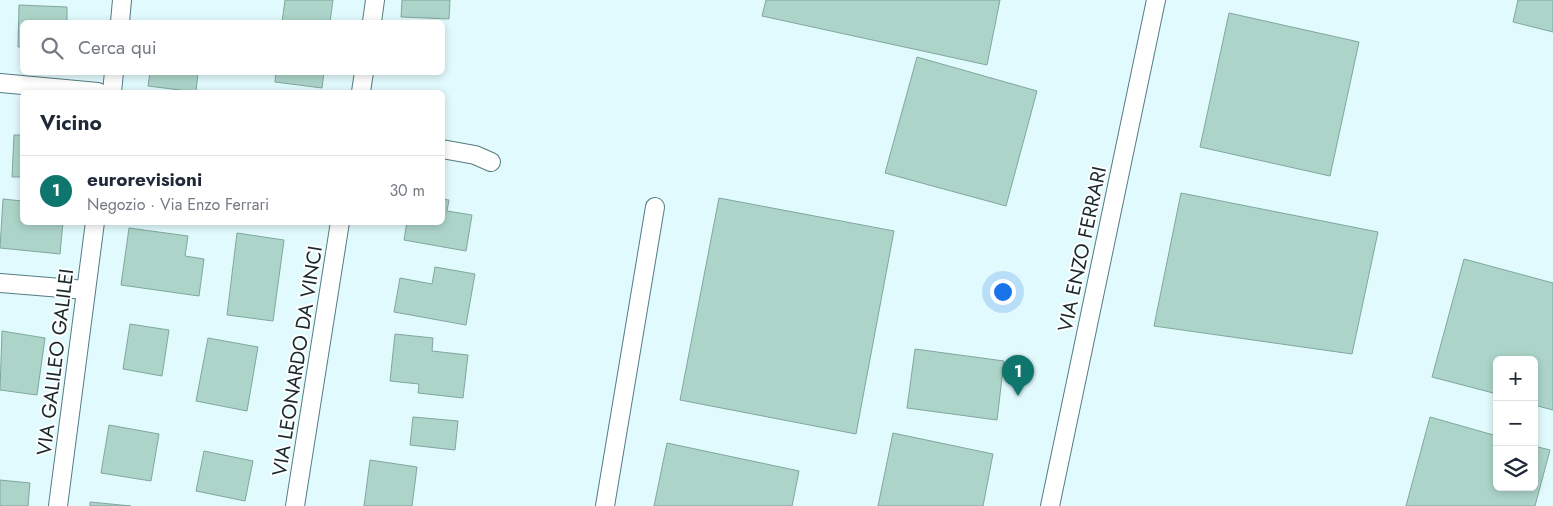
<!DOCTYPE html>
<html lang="it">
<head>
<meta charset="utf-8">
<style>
  body { margin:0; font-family:Jost,sans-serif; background:#f2f2f3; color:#1f2937 }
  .controls { position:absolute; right:15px; bottom:15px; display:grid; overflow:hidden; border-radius:8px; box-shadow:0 2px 8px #0003 }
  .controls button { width:45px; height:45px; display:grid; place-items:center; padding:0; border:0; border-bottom:1px solid #e0e1e3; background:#fff; color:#1f2937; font:25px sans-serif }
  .you { position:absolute; left:1002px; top:291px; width:18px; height:18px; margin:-12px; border:4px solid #fff; border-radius:50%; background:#1a73e8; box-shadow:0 0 0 8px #1a73e833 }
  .badge { display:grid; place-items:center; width:32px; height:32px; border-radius:50%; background:#0f766e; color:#fff; font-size:16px; font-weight:700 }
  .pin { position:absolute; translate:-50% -41px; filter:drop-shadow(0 1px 2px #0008) }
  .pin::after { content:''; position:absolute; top:26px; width:18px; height:15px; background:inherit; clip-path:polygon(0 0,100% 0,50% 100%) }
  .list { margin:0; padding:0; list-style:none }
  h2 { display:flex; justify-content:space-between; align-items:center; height:65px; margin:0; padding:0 20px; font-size:21px }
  h2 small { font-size:16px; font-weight:400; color:#747a83 }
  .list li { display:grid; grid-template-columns:32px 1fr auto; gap:15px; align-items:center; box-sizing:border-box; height:70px; padding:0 20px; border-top:1px solid #e0e1e3 }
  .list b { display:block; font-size:19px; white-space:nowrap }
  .list p { margin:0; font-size:16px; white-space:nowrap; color:#747a83 }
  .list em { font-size:16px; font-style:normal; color:#747a83 }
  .icon { flex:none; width:28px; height:28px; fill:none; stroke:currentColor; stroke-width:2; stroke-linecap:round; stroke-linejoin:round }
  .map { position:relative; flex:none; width:1553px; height:506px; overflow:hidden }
  .search { position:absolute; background:#fff; box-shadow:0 2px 8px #0003; left:20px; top:20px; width:425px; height:55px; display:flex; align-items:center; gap:12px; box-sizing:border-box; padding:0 18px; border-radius:8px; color:#747a83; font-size:19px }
  .panel { position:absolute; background:#fff; box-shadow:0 2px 8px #0003; left:20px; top:90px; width:425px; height:135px; border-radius:8px }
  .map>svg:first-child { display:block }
  .building { fill:#acd4c9; stroke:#80a79d }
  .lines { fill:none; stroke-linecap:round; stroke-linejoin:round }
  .street-casing { stroke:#547c81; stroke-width:20 }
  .street { stroke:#fff; stroke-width:18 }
  .labels { text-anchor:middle; stroke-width:4; stroke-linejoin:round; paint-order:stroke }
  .street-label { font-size:20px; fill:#1a2a2c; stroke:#fff }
</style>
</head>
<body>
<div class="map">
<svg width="1553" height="506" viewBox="0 0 1553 506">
  <rect width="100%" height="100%" fill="#e1fafd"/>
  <!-- building -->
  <g class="building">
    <path d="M285,0H333L330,22H282Z"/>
    <path d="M402,0H450L449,19L401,17Z"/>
    <path d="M766,0H1000L987,65L762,16Z"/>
    <path d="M1518,0H1553V32L1513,22Z"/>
    <path d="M19,5L67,7V22H22V47H18Z"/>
    <path d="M1229,13L1359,42L1330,176L1200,147Z"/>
    <path d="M917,57L1037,91L1006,206L885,173Z"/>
    <path d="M150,72H198L196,92L148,86Z"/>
    <path d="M276,72H324L322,88L275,82Z"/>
    <path d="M14,135H22V177H12Z"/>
    <path d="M1181,193L1378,232L1352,354L1154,326Z"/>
    <path d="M719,198L894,231L856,434L680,400Z"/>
    <path d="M3,199L22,201V222H63L60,254L0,248Z"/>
    <path d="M442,199L449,200L447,211L472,215L466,251L404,240L407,222H442Z"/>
    <path d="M129,228L188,236L185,256L204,259L199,296L121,285Z"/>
    <path d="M237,233L284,240L273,321L227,315Z"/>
    <path d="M1464,259L1553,283V410L1534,405V360H1497V394L1432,377Z"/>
    <path d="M435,267L475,274L466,325L394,312L400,278L432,284Z"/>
    <path d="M130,324L169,330L162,376L123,369Z"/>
    <path d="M2,331L45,338L37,395L0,390Z"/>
    <path d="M395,334L433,338L432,351L468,355L463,398L418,393L419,384L390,381Z"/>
    <path d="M208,338L258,347L247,411L196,401Z"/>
    <path d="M915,349L1004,361L997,420L907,408Z"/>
    <path d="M413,417L458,421L455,450L410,445Z"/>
    <path d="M1430,417L1497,436V487H1534V446L1550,450L1535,506H1406Z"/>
    <path d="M109,425L159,434L151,481L101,473Z"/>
    <path d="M893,433L993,454L983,506H878Z"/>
    <path d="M667,443L799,471L792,506H654Z"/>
    <path d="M204,451L253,461L245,501L196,491Z"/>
    <path d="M370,460L417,467L412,506H364Z"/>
    <path d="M0,480L30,483L28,506H0Z"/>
    <path d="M90,502L131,506H90Z"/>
  </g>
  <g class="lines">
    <!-- street casing -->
    <g class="street-casing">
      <g id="street">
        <path d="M120,22L122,0"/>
        <path d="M372,22L375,0"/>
        <path d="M0,83L98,92"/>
        <path d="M112,92L114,72"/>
        <path d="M361,92L364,72"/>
        <path d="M442,149L475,155L491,162"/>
        <path d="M0,283L86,290"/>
        <path d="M58,506L95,222"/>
        <path d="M295,506L340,222"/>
        <path d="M605,506L655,207"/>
        <path d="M1050,506L1156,0"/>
      </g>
    </g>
    <!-- street -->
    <use href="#street" class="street"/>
  </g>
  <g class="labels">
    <!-- street labels -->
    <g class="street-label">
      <text transform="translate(1082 249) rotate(-78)" y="7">VIA ENZO FERRARI</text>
      <text transform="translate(297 361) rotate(-81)" y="7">VIA LEONARDO DA VINCI</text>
      <text transform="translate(55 362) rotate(-83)" y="7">VIA GALILEO GALILEI</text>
    </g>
  </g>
</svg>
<div class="controls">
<button>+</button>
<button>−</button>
<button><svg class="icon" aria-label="layers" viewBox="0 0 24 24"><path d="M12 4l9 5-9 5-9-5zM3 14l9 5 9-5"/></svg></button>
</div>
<div class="you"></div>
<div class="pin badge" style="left:1018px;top:396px">1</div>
<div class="search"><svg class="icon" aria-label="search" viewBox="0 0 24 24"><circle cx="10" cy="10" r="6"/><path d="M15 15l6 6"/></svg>Cerca qui</div>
<section class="panel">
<h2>Vicino<small></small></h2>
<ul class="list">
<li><span class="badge">1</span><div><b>eurorevisioni</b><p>Negozio · Via Enzo Ferrari</p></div><em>30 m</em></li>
</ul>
</section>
</div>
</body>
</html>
